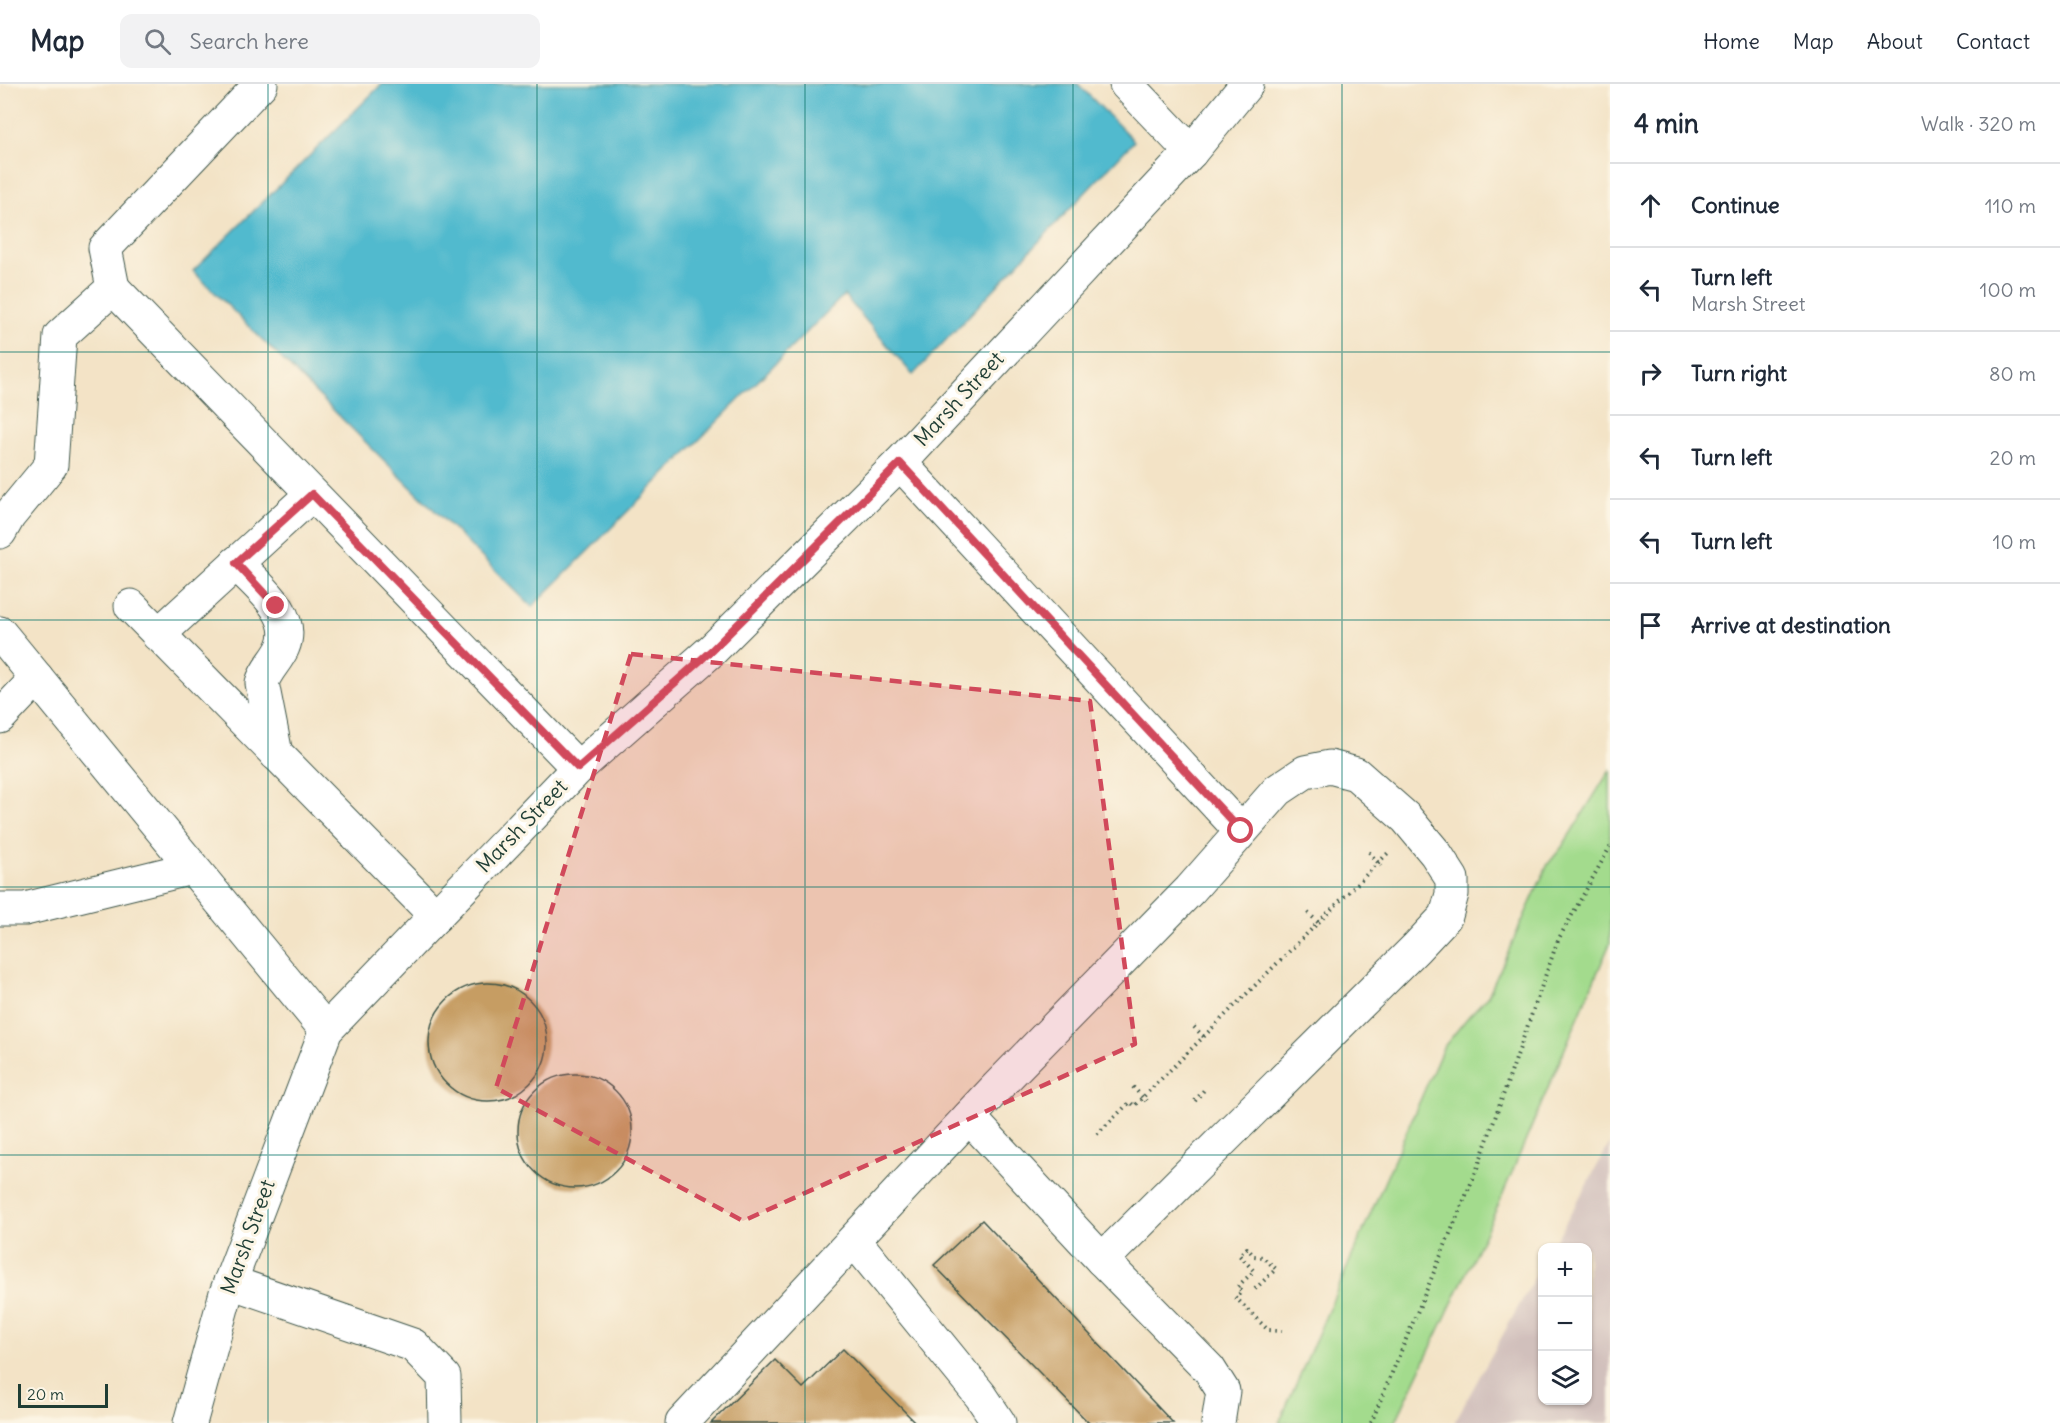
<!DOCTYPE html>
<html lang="en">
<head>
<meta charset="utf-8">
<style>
  body { margin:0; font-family:Delius,sans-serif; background:#f2f2f3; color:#1f2937 }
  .controls { position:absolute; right:18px; bottom:18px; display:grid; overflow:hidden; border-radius:12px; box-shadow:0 2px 4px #0004 }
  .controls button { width:54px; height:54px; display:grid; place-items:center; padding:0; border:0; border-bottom:2px solid #e0e1e3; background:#fff; color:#1f2937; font:30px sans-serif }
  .scale { position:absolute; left:18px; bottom:15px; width:90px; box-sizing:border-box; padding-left:6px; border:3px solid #1f3d34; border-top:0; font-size:16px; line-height:21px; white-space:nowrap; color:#1f3d34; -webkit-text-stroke:4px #fcf5e5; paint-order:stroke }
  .stop { position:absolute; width:18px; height:18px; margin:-14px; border:4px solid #d1495b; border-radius:50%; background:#fff }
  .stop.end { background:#d1495b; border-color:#fff; box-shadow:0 2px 6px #0008 }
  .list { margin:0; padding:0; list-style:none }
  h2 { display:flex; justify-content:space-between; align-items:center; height:78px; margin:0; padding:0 24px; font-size:26px }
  h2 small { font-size:20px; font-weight:400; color:#747a83 }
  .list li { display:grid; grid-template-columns:39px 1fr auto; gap:18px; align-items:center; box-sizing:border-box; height:84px; padding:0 24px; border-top:2px solid #e0e1e3 }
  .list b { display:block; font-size:22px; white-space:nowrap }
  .list p { margin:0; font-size:20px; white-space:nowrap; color:#747a83 }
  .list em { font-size:20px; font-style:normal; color:#747a83 }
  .icon { flex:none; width:33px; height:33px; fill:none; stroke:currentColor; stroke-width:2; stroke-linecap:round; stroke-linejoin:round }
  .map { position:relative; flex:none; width:1610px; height:1339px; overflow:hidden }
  header { display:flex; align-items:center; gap:36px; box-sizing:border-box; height:84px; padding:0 30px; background:#fff; border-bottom:2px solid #e0e1e3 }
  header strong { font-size:28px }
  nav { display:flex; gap:33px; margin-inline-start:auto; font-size:21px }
  .search { width:420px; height:54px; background:#f2f2f3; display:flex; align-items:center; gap:15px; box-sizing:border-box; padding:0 21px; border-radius:12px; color:#747a83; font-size:22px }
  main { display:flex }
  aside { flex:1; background:#fff }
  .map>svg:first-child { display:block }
  .industrial { fill:#d1c0bc }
  .green { fill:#a3db8d; stroke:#618c60; stroke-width:1.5 }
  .water { fill:#51bace; stroke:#387c81; stroke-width:1.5 }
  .building { fill:#c69d64 }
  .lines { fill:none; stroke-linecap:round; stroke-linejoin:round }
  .minor-casing { stroke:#3f564a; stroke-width:35 }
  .path { stroke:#3f564a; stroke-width:4; stroke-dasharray:1.5 4.5; stroke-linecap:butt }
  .minor { stroke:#fff; stroke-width:33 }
  .route { stroke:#d1495b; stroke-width:8 }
  .marked { fill:#d1495b; fill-opacity:0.2; stroke:#d1495b; stroke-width:4.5; stroke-dasharray:12 8; stroke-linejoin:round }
  .grid { fill:none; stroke:#0f766e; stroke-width:1.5; stroke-opacity:0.55 }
  .labels { text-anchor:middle; stroke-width:6; stroke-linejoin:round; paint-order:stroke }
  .street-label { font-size:21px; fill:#1f3d34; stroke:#fcf5e5 }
</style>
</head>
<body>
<header>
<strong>Map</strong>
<div class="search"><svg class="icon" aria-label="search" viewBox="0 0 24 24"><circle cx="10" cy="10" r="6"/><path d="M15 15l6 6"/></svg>Search here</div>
<nav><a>Home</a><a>Map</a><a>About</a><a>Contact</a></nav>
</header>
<main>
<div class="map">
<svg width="1610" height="1339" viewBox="0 0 1610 1339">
  <rect width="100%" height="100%" fill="#fcf5e5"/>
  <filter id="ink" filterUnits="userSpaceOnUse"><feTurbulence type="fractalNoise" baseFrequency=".0167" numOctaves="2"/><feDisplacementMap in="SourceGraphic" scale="12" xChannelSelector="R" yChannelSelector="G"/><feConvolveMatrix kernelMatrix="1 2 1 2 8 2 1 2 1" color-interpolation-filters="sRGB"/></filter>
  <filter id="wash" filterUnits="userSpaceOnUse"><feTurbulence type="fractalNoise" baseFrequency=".008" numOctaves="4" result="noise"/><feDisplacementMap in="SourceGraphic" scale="24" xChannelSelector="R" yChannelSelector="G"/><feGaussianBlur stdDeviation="1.35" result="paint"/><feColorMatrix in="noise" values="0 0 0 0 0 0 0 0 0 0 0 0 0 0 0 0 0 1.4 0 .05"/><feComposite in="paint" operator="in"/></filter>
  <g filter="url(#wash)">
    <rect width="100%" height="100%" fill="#f3e3c6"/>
    <!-- industrial -->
    <path class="industrial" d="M1610,1059V1339H1454L1542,1180V1316H1588V1164L1552,1163Z"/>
    <!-- green -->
    <path class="green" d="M1610,686V859L1496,1126L1395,1339H1279L1443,964L1468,933L1488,912L1548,780L1562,763Z"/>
    <!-- water -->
    <path class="water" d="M382,0H1078L1134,57L913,291L844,211L532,523L193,187Z"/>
    <g id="blocks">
      <!-- building -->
      <g class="building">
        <circle cx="488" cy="958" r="59"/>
        <circle cx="575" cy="1047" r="57"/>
        <path d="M982,1136L1173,1339H1089L934,1181Z"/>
        <path d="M843,1265L916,1339H711L775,1276L803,1304Z"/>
      </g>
    </g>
  </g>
  <g filter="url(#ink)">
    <use href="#blocks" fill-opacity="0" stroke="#3f564a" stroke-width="1.5"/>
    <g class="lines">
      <!-- minor casing -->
      <g class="minor-casing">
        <g id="minor">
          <path d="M1126,0L1191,68"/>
          <path d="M113,204L578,684"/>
          <path d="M900,379L1241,747"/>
          <path d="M0,448L9,432L51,381L60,252L113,204L105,164L261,0"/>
          <path d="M236,479C256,501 297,530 283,563C277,577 266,585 262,599L276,670"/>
          <path d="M131,522L436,832"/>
          <path d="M0,549L326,946"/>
          <path d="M158,551L312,410"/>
          <path d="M0,633L37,594"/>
          <path d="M0,825H25L192,784"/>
          <path d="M969,1033L1102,1176L1209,1285L1223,1307L1218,1339"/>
          <path d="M854,1156L981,1312L999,1339"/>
          <path d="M230,1198L413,1261L444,1293L445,1339"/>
          <path d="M190,1339L226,1209L326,946L578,684L712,566L900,379L1191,68L1247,0"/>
          <path d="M682,1339L996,1004L1190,806L1278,706L1305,688L1330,683L1356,690L1406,734L1436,770L1452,795V810L1446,832L1416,864L1102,1176"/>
        </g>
      </g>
      <!-- path -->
      <g class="path">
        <path d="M1369,768L1381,782"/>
        <path d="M1308,829L1321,841"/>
        <path d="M1194,943L1206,955"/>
        <path d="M1133,1003L1146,1017"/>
        <path d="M1195,1017L1204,1006"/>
        <path d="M1097,1050L1130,1018L1134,1022L1388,769"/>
        <path d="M1255,1205L1276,1185L1263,1173L1254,1172L1247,1164L1239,1171L1254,1187L1237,1203L1242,1208L1235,1213L1268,1246L1282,1247"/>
        <path d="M1371,1339L1477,1085L1558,856L1610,763"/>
      </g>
      <!-- minor -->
      <use href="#minor" class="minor"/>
    </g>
  </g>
  <g class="lines" filter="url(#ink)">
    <!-- route -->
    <path class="route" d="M276,522L236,479L312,410L578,684L712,566L900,379L1241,747"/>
  </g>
  <!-- marked area -->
  <path class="marked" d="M631,570L1090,617L1135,960L743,1137L496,1004Z"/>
  <!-- grid -->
  <path class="grid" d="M268,0V1339M537,0V1339M805,0V1339M1073,0V1339M1342,0V1339M0,268H1610M0,536H1610M0,803H1610M0,1071H1610"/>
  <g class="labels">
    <!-- street labels -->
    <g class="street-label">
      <text transform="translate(959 315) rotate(-47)" y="7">Marsh Street</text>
      <text transform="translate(522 742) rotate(-46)" y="7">Marsh Street</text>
      <text transform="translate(248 1153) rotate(-70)" y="7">Marsh Street</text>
    </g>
  </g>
</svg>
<div class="controls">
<button>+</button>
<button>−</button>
<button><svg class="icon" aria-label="layers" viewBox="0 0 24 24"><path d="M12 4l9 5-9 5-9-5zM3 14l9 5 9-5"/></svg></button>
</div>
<div class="scale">20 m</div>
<div class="stop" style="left:1241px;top:747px"></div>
<div class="stop end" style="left:276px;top:522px"></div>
</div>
<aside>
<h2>4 min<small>Walk · 320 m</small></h2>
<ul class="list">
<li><svg class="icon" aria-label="ahead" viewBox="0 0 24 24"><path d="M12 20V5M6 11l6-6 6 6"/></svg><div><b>Continue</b></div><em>110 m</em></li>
<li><svg class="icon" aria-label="left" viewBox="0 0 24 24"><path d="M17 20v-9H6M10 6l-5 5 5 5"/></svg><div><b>Turn left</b><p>Marsh Street</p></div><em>100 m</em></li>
<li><svg class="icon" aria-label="right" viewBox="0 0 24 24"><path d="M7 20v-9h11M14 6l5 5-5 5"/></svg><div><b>Turn right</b></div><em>80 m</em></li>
<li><svg class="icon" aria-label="left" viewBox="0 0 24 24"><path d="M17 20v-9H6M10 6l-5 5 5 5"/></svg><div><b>Turn left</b></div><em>20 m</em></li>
<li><svg class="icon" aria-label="left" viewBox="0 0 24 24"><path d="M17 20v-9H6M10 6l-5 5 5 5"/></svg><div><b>Turn left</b></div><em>10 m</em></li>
<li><svg class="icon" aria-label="arrive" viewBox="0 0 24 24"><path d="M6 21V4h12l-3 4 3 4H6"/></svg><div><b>Arrive at destination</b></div></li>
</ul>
</aside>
</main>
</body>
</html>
